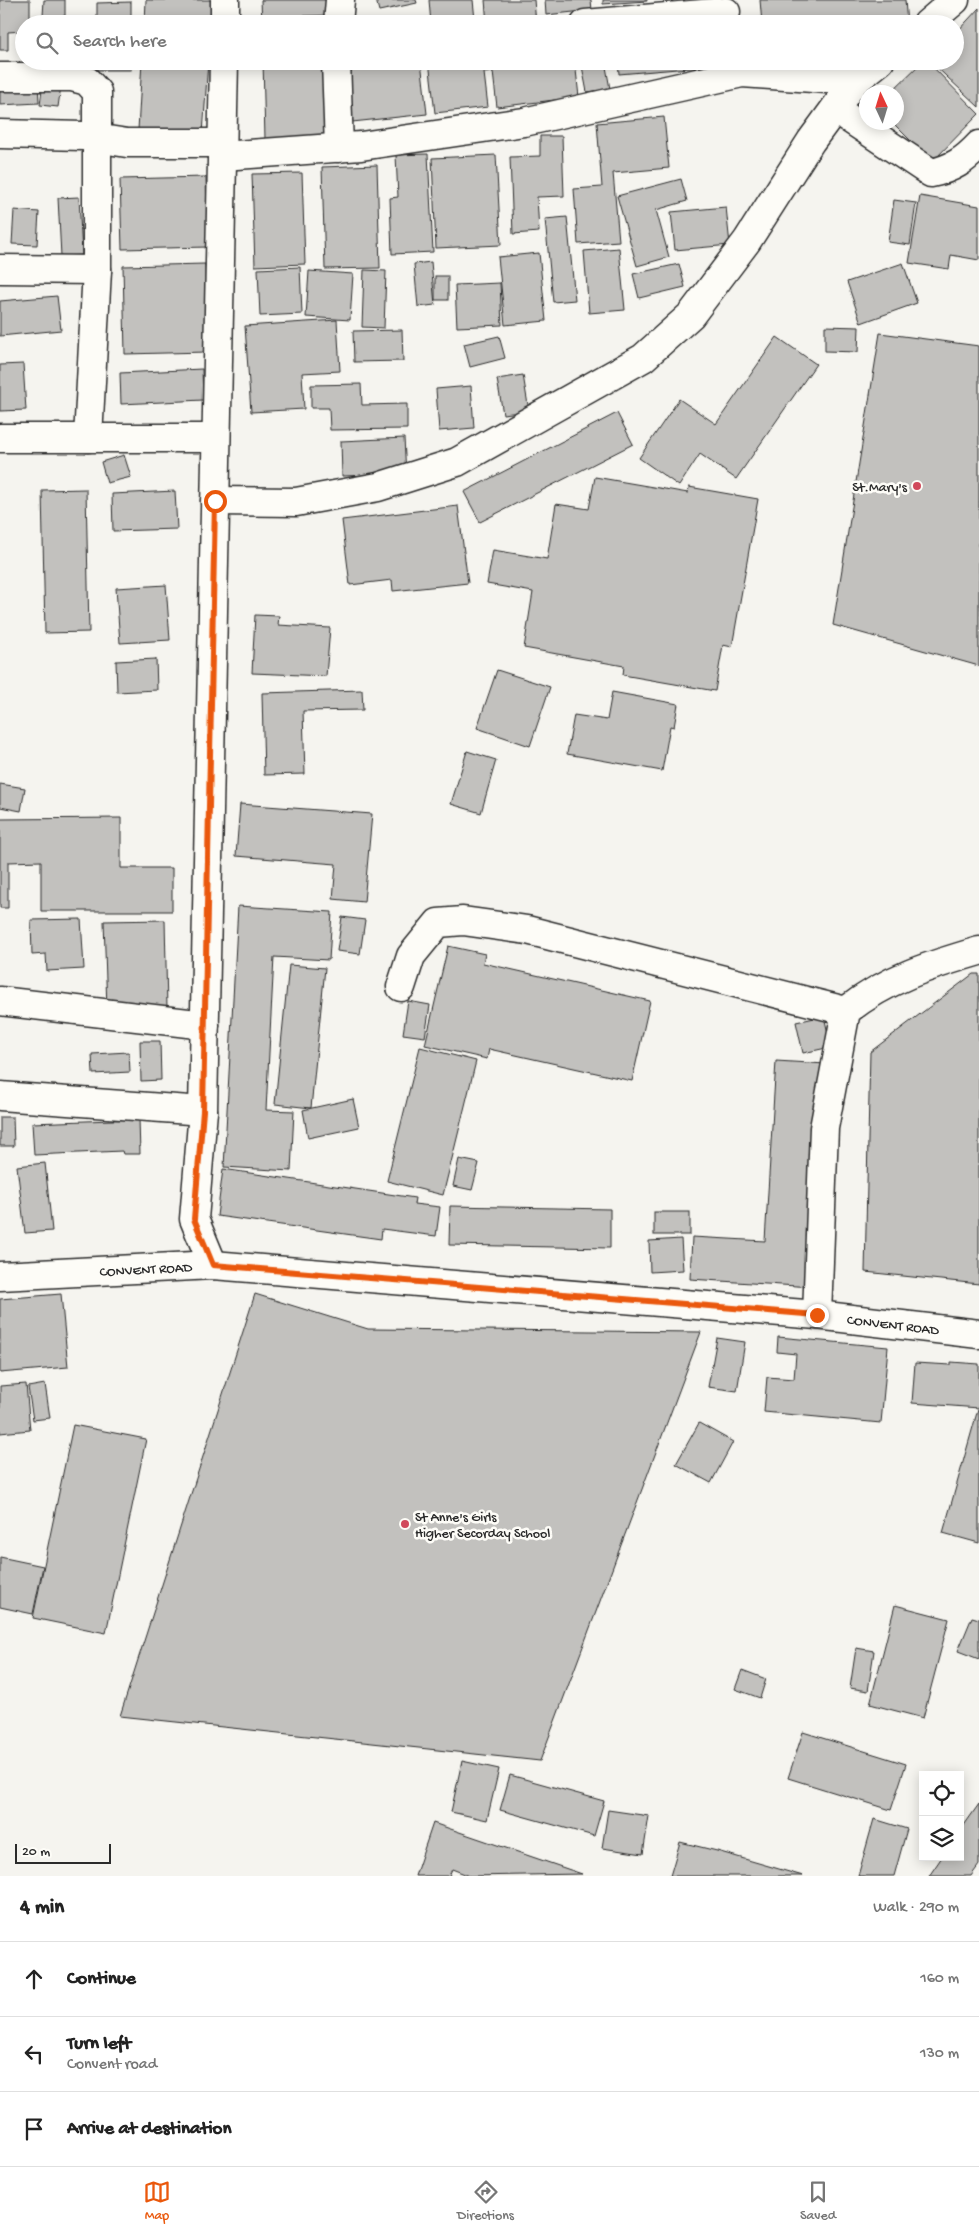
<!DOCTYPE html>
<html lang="en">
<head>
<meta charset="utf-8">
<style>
  body { margin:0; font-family:"Gochi Hand",sans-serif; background:#f6f6f6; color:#222 }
  .controls { position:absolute; right:15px; bottom:15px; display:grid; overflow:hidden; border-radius:0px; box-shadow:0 2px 12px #0003 }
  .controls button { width:45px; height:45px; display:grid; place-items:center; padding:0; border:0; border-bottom:1px solid #e0e0e0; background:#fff; color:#222; font:25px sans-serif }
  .compass { position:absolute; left:859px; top:85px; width:45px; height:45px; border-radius:50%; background:#fff; box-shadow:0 2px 12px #0003; rotate:356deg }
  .scale { position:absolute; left:15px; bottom:12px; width:96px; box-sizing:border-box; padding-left:5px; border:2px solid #2b2b2b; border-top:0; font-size:14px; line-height:18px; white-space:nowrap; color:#2b2b2b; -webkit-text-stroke:4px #fdfcf7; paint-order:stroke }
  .stop { position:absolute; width:15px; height:15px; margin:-11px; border:4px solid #ea580c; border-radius:50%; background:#fff }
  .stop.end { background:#ea580c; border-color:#fff; box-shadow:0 1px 5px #0008 }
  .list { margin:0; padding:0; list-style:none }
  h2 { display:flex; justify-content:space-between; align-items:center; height:65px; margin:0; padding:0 20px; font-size:21px }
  h2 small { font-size:16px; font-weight:400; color:#767676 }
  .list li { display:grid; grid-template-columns:32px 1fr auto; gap:15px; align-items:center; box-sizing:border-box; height:75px; padding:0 20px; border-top:1px solid #e0e0e0 }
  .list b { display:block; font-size:19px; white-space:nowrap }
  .list p { margin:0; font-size:16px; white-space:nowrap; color:#767676 }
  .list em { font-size:16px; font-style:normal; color:#767676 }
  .icon { flex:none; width:28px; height:28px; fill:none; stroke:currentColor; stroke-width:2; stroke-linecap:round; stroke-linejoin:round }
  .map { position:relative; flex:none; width:979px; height:1876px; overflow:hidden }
  .search { position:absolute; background:#fff; box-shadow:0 2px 12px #0003; left:15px; right:15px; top:15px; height:55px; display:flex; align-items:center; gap:12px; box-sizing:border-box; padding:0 18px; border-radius:28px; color:#767676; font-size:19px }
  .sheet { height:290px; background:#fff }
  nav { display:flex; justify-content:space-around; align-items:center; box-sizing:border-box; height:70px; border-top:1px solid #e0e0e0; background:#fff; font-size:14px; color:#767676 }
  nav a { display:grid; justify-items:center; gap:2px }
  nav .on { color:#ea580c }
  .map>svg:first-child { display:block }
  .building { fill:#c2c1be; stroke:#2b2b2b }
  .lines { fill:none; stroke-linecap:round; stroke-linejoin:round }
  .minor-casing { stroke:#2b2b2b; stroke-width:31 }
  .tertiary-casing { stroke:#2b2b2b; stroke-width:31 }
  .minor { stroke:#fdfcf7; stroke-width:28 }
  .tertiary { stroke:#fdfcf7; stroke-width:28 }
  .route { stroke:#ea580c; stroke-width:6 }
  .poi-dot { fill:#d1495b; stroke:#fdfcf7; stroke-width:2 }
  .labels { text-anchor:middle; stroke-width:5; stroke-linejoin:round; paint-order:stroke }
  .poi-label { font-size:14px; fill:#2b2b2b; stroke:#fdfcf7; text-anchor:end }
  .street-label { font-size:14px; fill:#2b2b2b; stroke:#fdfcf7 }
</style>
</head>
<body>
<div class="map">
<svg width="979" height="1876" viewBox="0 0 979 1876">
  <rect width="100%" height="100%" fill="#f5f4ef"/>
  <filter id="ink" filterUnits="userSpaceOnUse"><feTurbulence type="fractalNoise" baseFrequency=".02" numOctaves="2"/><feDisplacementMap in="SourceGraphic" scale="10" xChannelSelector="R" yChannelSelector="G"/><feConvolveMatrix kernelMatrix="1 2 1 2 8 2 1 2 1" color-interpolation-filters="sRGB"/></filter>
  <g filter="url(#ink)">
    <!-- building -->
    <g class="building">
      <path d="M0,0H30V24H24V31L8,32V50H0Z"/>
      <path d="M44,0H65V16H43Z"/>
      <path d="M146,0H212L211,24H145Z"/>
      <path d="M261,0H335L336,15L301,16V24H262Z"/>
      <path d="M376,0H416L417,3L379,11Z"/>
      <path d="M429,0H473L475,20L431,24Z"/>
      <path d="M485,0H534L536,24H487Z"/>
      <path d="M545,0H591L592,10L546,15Z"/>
      <path d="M603,0H647V1L603,4Z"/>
      <path d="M760,0H905L907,24H762Z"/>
      <path d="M131,2V24H97V3Z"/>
      <path d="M979,8V107L930,61H955V34Z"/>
      <path d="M70,19V24H40V21Z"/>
      <rect x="97" y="61" width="34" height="9"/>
      <path d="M142,61H208L203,134L138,130Z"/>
      <path d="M263,61H329L331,137L265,139Z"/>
      <path d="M343,61H421L427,114L343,123Z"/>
      <path d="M429,61H518L519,66L526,65V61H575L579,97L497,107L493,72L484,73L488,107L435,113Z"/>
      <path d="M581,61H605L610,89L587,92Z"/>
      <path d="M618,61H712V66L619,74Z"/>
      <path d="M923,61H927L979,114L932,162L892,122H896V92H891Z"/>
      <path d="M38,81L39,103L0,105V83Z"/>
      <path d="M43,83L61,86L58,107L40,105Z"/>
      <path d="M664,117L669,168L613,173L619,241L578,244L574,189L602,187L597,123Z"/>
      <path d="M540,136H562L564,196L537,197L539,232L513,234L510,157L540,156Z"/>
      <path d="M428,154L433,252L392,254L390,198L398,197L396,155Z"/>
      <path d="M496,155L501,245L436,248L432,158Z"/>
      <path d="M377,165L380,268L325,269L322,167Z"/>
      <path d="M302,173L305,264L255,266L252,174Z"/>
      <path d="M206,177L208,247L122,249L120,179Z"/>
      <path d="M681,179L687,201L656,210L669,257L637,266L617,196Z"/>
      <path d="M920,196L979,206V260L951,255L949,269L909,263Z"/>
      <path d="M79,197L82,255L61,256L58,198Z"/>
      <path d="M894,200L916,203L910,245L888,242Z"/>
      <path d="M726,207L730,245L675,250L671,212Z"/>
      <path d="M14,210L39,212L37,245L12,244Z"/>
      <path d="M567,217L575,300L553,302L545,219Z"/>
      <path d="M619,248L625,310L589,313L584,251Z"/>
      <path d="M539,253L546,321L505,325L498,257Z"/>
      <path d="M431,262L435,305L418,307L414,264Z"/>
      <path d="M903,263L917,303L861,323L847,282Z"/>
      <path d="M205,264L207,352L125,354L123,266Z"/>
      <path d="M679,264L685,287L639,298L633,274Z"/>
      <path d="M300,267L302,314L260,316L258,269Z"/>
      <path d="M364,270L386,271L384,328L362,327Z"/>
      <path d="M309,271L353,274L350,320L306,317Z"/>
      <rect x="435" y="276" width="13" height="24"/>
      <path d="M500,283L502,325L457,327L455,285Z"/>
      <path d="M57,296L61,330L0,336V301Z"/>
      <path d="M337,320L340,371L302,373L304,409L251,412L245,326Z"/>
      <path d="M825,326L859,327L858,352L825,351Z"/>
      <path d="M402,330L403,361L354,362L353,331Z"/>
      <path d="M880,333L979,346V666L833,625Z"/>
      <path d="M499,336L505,358L470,367L464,344Z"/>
      <path d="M777,337L816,364L736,479L700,454L679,486L639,458L679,399L716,424Z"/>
      <path d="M23,364L26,410L0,411V365Z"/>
      <path d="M202,369L203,400L121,404L120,373Z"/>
      <path d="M523,375L529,411L503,414L497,379Z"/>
      <path d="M361,384L362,405L407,404V429L330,430L329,408H311V385Z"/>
      <path d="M471,386L474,428L439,431L436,389Z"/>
      <path d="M617,413L633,444L480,522L464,492Z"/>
      <path d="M404,438L406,474L342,476L341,441Z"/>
      <path d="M124,455L131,477L107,483L101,462Z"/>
      <path d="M595,477L688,493L689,487L758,499L732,647L723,645L715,691L623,675L624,666L524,648L533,592L487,584L493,550L547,559L556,504L589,509Z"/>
      <path d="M86,489L89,632L45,633L42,490Z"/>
      <path d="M175,491L177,529L113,531L112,494Z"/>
      <path d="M458,506L468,583L393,591L392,580L350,585L342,520Z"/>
      <path d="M166,585L170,640L120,643L116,588Z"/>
      <path d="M255,615L279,616L278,625L330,628L326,676L252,673Z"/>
      <path d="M156,659L157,690L117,692L116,661Z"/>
      <path d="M497,670L550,687L530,746L477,728Z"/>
      <path d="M362,690L363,710L303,711L305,774L264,775L262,693Z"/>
      <path d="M612,692L678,704L674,727L670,726L662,771L567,754L574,715L607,720Z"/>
      <path d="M467,751L496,760L481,813L451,804Z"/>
      <path d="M0,784L25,788L21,811L0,807Z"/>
      <path d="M240,804L372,814L364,902L333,899L336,864L236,856Z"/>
      <path d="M121,818V868H172V911H41V861L8,862V908H0V819Z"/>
      <path d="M238,906L332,912L329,960L274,957L266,1110L294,1111L291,1171L224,1167Z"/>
      <path d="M342,917L365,920L360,954L337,951Z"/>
      <path d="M81,919L84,969L47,971L46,954L32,955L31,920Z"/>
      <path d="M165,920L167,1008L107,1009L104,921Z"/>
      <path d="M448,946L485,954L483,963L650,1001L632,1081L489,1049L487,1059L425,1045Z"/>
      <path d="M289,965L325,968L311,1108L275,1104Z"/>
      <path d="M973,974H979V1284L865,1272L870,1052Z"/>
      <path d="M408,1001L430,1005L425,1037L403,1034Z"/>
      <path d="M824,1016L831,1047L803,1053L796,1022Z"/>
      <path d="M140,1041H160L161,1080L141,1081Z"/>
      <path d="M420,1047L476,1061L443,1195L387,1181Z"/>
      <path d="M129,1052L130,1072L93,1074L92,1054Z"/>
      <path d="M776,1061L826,1064L812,1287L690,1279L692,1237L765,1241Z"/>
      <path d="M353,1099L359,1127L308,1138L303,1110Z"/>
      <path d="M0,1117H13L14,1146H0Z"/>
      <path d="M139,1119L140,1154H123L122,1151L34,1155L32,1123Z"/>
      <path d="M459,1159L479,1163L472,1190L453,1186Z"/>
      <path d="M45,1163L52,1231L25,1233L17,1166Z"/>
      <path d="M223,1169L415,1198L414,1204L440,1207L436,1236L382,1229L381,1239L217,1216Z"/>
      <path d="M450,1206L610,1209V1248L449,1245Z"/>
      <rect x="654" y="1212" width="36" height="23"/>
      <path d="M681,1239L683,1270L650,1272L649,1241Z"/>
      <path d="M61,1294L68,1367L0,1373V1299Z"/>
      <path d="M255,1294L368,1329L701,1332L540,1761L120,1716Z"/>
      <path d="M778,1337L888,1347L881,1423L764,1412L767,1377L794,1379L796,1354L777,1352Z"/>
      <path d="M717,1338L745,1342L737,1391L708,1387Z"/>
      <path d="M951,1362L979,1364V1408L912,1403L915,1363L951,1365Z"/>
      <path d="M26,1384L30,1430L0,1433V1386Z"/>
      <path d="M45,1384L50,1418L33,1420L28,1387Z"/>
      <path d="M978,1409L979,1410V1543L943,1533Z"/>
      <path d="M699,1423L733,1442L711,1483L676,1464Z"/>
      <path d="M73,1425L146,1439L106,1633L33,1618Z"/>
      <path d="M0,1557L43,1566L33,1614L0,1607Z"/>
      <path d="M895,1605L949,1619L923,1718L870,1704Z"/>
      <path d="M972,1617L979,1619V1659L958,1651Z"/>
      <path d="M856,1648L874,1651L868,1691L850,1688Z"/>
      <path d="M742,1670L766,1679L760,1698L735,1689Z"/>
      <path d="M803,1732L906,1764L891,1810L788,1778Z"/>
      <path d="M462,1761L499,1769L487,1820L451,1812Z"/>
      <path d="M510,1775L604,1801L594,1836L500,1810Z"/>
      <path d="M979,1804V1865L971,1876H929L942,1857H960V1831Z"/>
      <path d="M608,1810L649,1816L643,1854L602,1848Z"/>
      <path d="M874,1819L907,1829L894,1876H858Z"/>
      <path d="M433,1823L582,1874L470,1876L452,1869L449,1876H415Z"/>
      <path d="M680,1842L717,1851L803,1876H670Z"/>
    </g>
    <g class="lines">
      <!-- minor casing -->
      <g class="minor-casing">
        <g id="minor">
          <path d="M338,24L340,0"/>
          <path d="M585,24L726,12"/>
          <path d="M927,24L955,0"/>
          <path d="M336,61L339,148"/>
          <path d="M0,77H72L87,81L97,92V270L88,438"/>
          <path d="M835,109L931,173C952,169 965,160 979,145"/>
          <path d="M0,134L83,136L127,143H222"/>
          <path d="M222,156L361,146L524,122L742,73L855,81"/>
          <path d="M0,269L97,270"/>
          <path d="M0,438H216"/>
          <path d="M215,501L296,502L378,487L457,462L643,358L691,315L747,241L811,141L855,81L880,61"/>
          <path d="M401,987L411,956L438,923L463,921L527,930L846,1011"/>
          <path d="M0,1001L205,1025"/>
          <path d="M0,1096L203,1111"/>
          <path d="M817,1315L824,1128L846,1011C888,978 928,966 979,951"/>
        </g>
      </g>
      <!-- tertiary casing -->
      <g class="tertiary-casing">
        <g id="tertiary">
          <path d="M225,24V0"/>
          <path d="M213,1265L194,1219L203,1111L224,61"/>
          <path id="s1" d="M0,1276L213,1265L817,1315L979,1334"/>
        </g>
      </g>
      <!-- minor -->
      <use href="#minor" class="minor"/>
      <!-- tertiary -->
      <use href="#tertiary" class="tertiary"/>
    </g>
  </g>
  <g class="lines" filter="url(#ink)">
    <!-- route -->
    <path class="route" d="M215,501L203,1111L194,1219L213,1265L817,1315"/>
  </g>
  <!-- markers -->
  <g class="poi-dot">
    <circle cx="917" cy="486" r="5"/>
    <circle cx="405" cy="1524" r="5"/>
  </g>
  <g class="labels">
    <!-- poi labels -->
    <g class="poi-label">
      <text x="907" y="491">St.Mary's</text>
      <text x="415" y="1521" text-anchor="start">St Anne's Girls<tspan x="415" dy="16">Higher Secorday School</tspan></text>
    </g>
    <!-- street labels -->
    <g class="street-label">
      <text dy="5" stroke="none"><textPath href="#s1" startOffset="146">CONVENT ROAD</textPath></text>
      <text dy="5" stroke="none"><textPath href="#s1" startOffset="896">CONVENT ROAD</textPath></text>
    </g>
  </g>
</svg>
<div class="controls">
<button><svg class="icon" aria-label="locate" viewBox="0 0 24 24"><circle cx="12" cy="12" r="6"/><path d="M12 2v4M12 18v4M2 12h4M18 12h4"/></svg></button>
<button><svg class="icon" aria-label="layers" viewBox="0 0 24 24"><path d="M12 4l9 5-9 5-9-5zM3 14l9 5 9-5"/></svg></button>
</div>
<svg class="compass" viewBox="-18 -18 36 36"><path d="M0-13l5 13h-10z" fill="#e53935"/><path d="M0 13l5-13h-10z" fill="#767676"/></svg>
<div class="scale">20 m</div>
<div class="stop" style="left:215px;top:501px"></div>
<div class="stop end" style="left:817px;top:1315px"></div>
<div class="search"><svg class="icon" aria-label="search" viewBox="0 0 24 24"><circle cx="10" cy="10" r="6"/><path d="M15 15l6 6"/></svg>Search here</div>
</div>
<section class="sheet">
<h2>4 min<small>Walk · 290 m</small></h2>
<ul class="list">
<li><svg class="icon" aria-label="ahead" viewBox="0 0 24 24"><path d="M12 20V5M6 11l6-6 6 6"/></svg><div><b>Continue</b></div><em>160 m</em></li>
<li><svg class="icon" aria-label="left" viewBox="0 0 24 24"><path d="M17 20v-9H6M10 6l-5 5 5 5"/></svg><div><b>Turn left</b><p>Convent road</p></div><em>130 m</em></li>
<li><svg class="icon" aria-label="arrive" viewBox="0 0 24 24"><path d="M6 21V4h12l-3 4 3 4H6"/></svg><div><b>Arrive at destination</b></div></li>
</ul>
</section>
<nav>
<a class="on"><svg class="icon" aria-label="map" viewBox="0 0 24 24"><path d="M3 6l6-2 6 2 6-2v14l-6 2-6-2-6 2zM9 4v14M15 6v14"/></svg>Map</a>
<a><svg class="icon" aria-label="directions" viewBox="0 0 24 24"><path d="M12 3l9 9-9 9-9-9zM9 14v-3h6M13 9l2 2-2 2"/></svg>Directions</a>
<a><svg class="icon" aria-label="saved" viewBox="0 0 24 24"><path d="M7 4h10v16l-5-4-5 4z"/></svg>Saved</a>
</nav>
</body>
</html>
